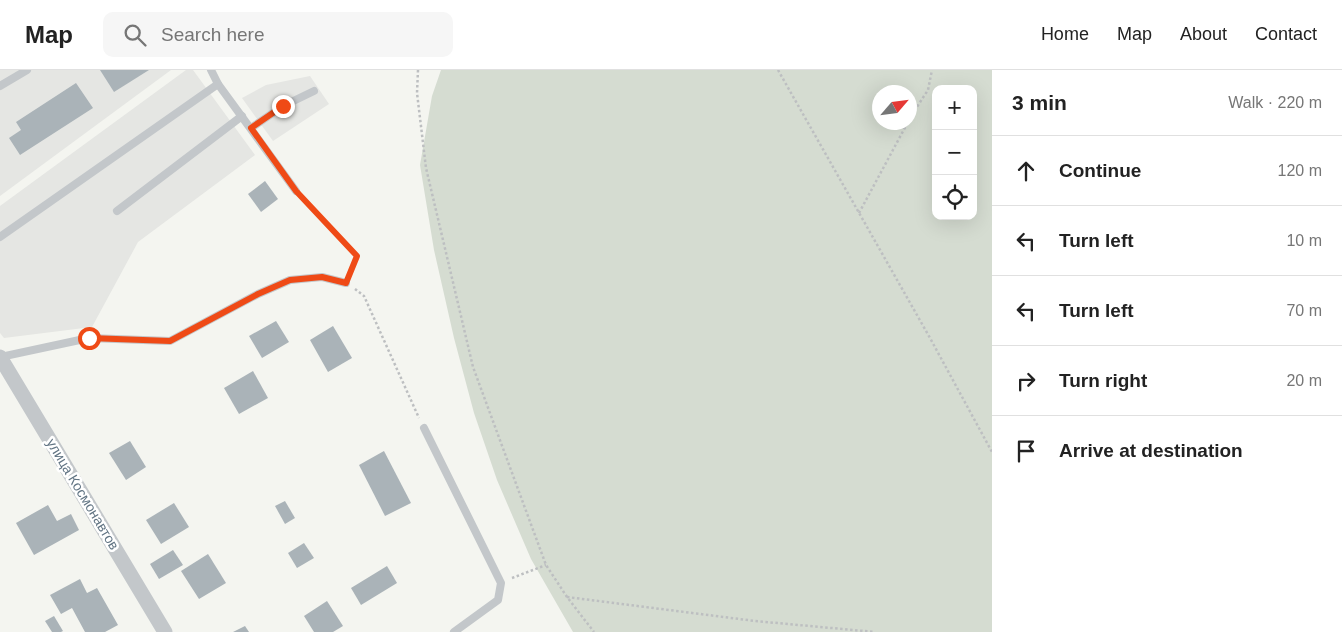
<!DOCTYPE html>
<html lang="en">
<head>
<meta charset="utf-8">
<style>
  body { margin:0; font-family:Arial,sans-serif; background:#f6f6f6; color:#222 }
  .controls { position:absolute; right:15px; top:15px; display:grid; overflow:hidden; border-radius:10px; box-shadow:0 5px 20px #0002 }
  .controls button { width:45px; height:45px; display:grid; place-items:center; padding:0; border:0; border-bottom:1px solid #e0e0e0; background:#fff; color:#222; font:25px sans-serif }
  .compass { position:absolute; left:872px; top:15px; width:45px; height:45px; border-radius:50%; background:#fff; box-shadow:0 5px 20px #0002; rotate:62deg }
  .stop { position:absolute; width:15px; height:15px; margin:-11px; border:4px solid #ef4a16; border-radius:50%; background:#fff }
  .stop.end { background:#ef4a16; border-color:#fff; box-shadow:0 1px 5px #0008 }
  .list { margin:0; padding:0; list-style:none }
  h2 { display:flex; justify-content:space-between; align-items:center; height:65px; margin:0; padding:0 20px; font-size:21px }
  h2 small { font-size:16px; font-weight:400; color:#767676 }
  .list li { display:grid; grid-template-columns:32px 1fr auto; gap:15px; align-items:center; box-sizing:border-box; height:70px; padding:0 20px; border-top:1px solid #e0e0e0 }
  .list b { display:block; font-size:19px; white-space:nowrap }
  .list em { font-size:16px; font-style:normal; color:#767676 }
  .icon { flex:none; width:28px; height:28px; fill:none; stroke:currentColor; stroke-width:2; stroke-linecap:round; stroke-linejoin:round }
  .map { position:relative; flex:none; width:992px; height:562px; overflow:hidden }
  header { display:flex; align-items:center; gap:30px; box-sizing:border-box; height:70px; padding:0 25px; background:#fff; border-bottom:1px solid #e0e0e0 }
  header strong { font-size:24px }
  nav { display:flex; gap:28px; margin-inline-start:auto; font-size:18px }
  .search { width:350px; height:45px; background:#f6f6f6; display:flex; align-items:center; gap:12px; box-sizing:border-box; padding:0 18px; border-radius:10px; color:#767676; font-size:19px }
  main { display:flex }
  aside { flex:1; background:#fff }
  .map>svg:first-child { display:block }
  .built { fill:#e5e6e3 }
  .green { fill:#d5dcd1; fill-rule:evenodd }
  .building { fill:#aab3b8 }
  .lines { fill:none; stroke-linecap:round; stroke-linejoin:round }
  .path { stroke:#bdbfc1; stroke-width:2.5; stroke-dasharray:2.5 2.5; stroke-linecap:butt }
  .lane { stroke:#c3c7ca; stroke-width:8 }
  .street { stroke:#c3c7ca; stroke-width:15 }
  .route { stroke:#ef4a16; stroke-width:6 }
  .labels { text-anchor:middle; stroke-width:5; stroke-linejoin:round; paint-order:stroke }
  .street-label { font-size:14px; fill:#617483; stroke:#fff }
</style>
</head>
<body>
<header>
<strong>Map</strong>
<div class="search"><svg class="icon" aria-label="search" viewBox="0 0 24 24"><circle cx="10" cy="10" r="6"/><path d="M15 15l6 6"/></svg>Search here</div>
<nav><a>Home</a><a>Map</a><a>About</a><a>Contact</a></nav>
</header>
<main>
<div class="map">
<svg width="992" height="562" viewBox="0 0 992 562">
  <rect width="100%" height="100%" fill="#f4f5f0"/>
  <!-- built -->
  <g class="built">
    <path d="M0,0H171L0,126Z"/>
    <path d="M186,0H193L255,85L138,172L92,257L4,268L0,263V136Z"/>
    <path d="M310,6L329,34L273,71L242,28L266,15Z"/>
  </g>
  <!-- green -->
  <path class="green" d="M441,0H992V562H573L531,489L497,410L474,343L454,268L434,180L420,95L432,26ZM936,19H973V146H936ZM879,22H909V52H879Z"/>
  <!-- building -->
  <g class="building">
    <path d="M100,0H149L114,22Z"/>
    <path d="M76,13L93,38L20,85L9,68L21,60L16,52Z"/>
    <path d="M265,111L278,129L261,142L248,124Z"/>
    <path d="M276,251L289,272L262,288L249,266Z"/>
    <path d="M333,256L352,288L328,302L310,270Z"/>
    <path d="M253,301L268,328L239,344L224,318Z"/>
    <path d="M130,371L146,397L126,410L109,383Z"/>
    <path d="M384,381L411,433L385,446L359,395Z"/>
    <path d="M285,431L295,448L285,454L275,436Z"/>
    <path d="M174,433L189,457L161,474L146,450Z"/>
    <path d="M48,435L57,451L71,444L79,460L34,485L16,453Z"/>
    <path d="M304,473L314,488L297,498L288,483Z"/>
    <path d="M173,480L183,495L159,509L150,494Z"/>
    <path d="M208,484L226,513L199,529L181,501Z"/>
    <path d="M387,496L397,513L361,535L351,518Z"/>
    <path d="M80,509L87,523L97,518L118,555L105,562H85L72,538L61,544L50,525Z"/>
    <path d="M327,531L343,556L333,562H314L304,546Z"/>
    <path d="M54,546L63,561L61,562H52L45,551Z"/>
    <path d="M245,556L249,562H233Z"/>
  </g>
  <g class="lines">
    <!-- path -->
    <g class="path">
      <path d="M418,0L417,23L426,98L473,297L546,495L567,527L594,562"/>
      <path d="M778,0L930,268L992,382"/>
      <path d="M909,49L928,20L932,0"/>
      <path d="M304,130L357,186L350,204"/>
      <path d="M859,143L908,52"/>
      <path d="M355,219L364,226L419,348"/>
      <path d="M512,508L546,495"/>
      <path d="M567,527L755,551L875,562"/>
    </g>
    <!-- lane -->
    <g class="lane">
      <path d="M211,0L218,14L296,121"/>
      <path d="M0,16L27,0"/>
      <path d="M251,58L283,36L314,21"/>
      <path d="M117,141L242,46"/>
      <path d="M0,167L218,14"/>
      <path d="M0,287L89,268L170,271L258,224L290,210L322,207L346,213"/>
      <path d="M424,358L501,513L498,530L454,562"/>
    </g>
    <!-- street -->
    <path class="street" d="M0,287L165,562"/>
  </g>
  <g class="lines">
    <!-- route -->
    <path class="route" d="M89,268L170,271L258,224L290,210L322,207L346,213L357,186L296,121L251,58L283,36"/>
  </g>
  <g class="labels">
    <!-- street labels -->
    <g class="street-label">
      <text transform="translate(83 424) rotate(59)" y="5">улица Космонавтов</text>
    </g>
  </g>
</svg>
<div class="controls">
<button>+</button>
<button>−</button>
<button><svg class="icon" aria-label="locate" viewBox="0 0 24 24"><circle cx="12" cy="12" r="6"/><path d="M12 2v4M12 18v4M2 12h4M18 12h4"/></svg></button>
</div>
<svg class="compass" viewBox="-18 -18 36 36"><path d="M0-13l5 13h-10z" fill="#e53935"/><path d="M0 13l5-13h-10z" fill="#767676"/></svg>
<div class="stop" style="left:89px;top:268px"></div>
<div class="stop end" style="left:283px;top:36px"></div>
</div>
<aside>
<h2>3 min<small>Walk · 220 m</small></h2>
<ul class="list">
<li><svg class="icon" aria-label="ahead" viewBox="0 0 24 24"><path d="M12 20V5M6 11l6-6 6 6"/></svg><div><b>Continue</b></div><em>120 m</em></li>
<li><svg class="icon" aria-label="left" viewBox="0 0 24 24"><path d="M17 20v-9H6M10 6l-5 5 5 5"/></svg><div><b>Turn left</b></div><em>10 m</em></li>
<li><svg class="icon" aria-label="left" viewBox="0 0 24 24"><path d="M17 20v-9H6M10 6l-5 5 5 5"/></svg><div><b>Turn left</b></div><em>70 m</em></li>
<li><svg class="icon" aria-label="right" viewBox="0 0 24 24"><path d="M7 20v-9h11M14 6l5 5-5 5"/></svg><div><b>Turn right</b></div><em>20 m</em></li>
<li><svg class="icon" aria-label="arrive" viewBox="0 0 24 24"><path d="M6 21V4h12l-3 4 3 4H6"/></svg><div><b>Arrive at destination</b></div></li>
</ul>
</aside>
</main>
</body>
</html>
